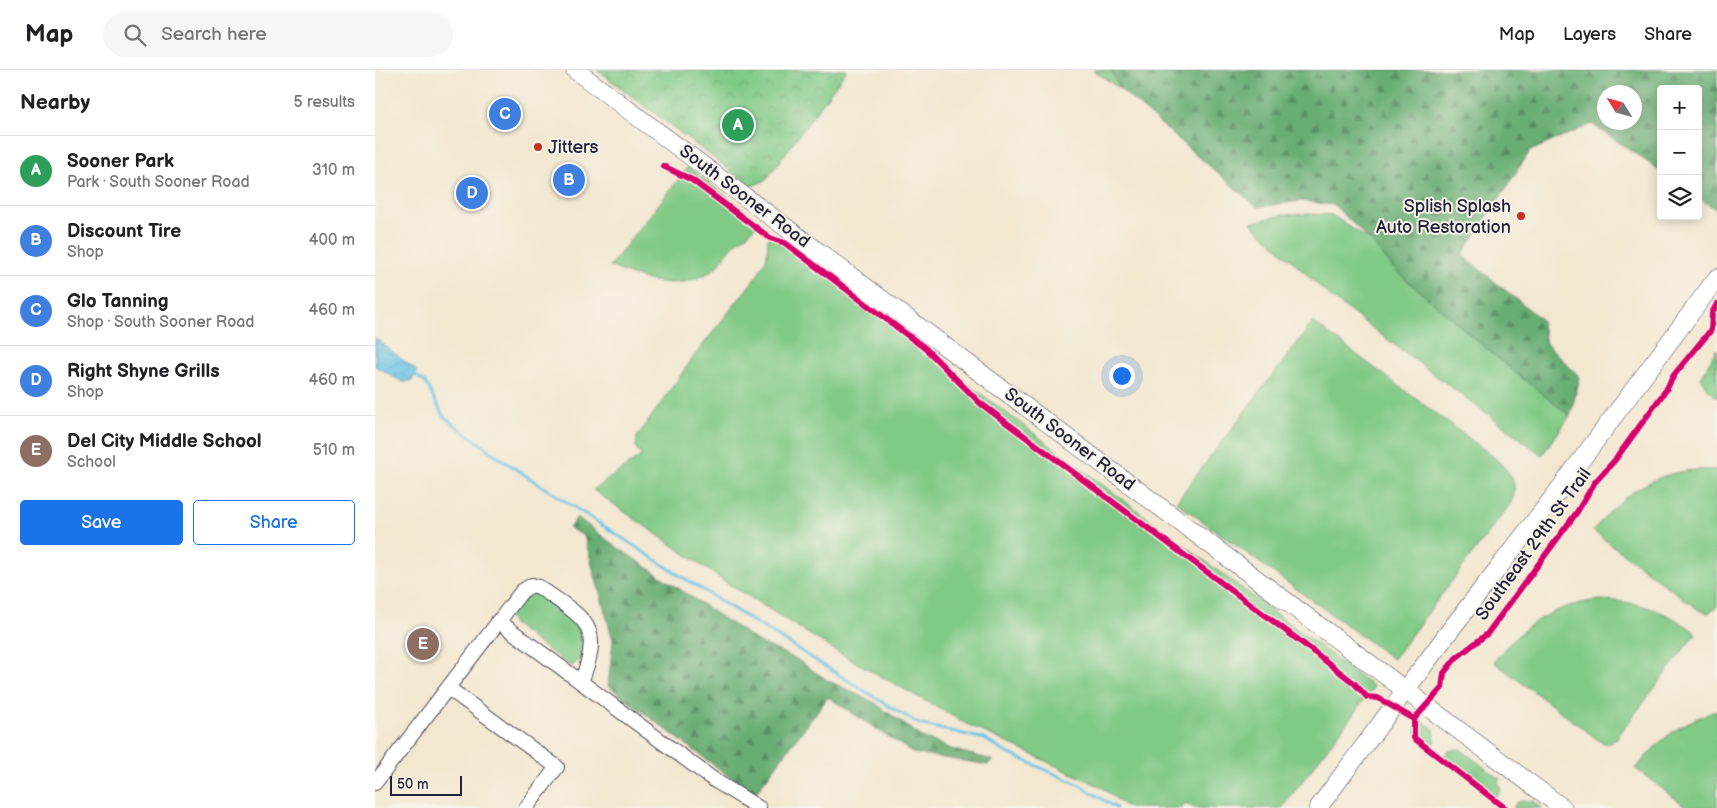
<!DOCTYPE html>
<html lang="en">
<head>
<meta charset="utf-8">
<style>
  body { margin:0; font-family:"Balsamiq Sans",sans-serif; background:#f6f6f6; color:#202124 }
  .controls { position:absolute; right:15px; top:15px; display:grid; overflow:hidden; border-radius:5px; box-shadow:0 2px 12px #0003 }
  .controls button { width:45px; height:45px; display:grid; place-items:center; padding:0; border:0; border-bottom:1px solid #e0e0e0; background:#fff; color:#202124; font:25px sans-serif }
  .compass { position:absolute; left:1222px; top:15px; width:45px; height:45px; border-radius:50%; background:#fff; box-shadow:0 2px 12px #0003; rotate:307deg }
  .scale { position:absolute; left:15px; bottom:12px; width:72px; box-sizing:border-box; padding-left:5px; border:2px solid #22223b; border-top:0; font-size:14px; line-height:18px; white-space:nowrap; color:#22223b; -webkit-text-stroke:4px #f7f3e8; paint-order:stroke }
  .you { position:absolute; left:746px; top:305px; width:18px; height:18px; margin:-12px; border:4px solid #fff; border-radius:50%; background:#1a73e8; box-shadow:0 0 0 8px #1a73e833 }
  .badge { display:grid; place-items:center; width:32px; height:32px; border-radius:50%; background:#1a73e8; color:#fff; font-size:16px; font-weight:700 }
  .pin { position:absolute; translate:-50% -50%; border:2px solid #fff; box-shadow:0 1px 5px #0006 }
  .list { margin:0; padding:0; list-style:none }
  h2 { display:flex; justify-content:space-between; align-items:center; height:65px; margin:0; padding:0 20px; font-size:21px }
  h2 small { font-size:16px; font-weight:400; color:#757577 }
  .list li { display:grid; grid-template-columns:32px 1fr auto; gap:15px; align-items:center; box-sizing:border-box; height:70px; padding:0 20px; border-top:1px solid #e0e0e0 }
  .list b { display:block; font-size:19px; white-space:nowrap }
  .list p { margin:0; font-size:16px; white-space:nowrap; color:#757577 }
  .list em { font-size:16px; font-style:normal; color:#757577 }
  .actions { display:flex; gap:10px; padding:15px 20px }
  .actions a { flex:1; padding:11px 0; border:1px solid #1a73e8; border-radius:5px; text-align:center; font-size:18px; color:#1a73e8 }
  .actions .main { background:#1a73e8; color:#fff }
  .icon { flex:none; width:28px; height:28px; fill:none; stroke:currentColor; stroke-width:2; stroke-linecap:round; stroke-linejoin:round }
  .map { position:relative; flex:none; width:1342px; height:738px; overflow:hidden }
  header { display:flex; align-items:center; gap:30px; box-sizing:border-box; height:70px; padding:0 25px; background:#fff; border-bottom:1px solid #e0e0e0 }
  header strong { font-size:24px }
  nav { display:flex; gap:28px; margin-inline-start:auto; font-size:18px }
  .search { width:350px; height:45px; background:#f6f6f6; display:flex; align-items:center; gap:12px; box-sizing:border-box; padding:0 18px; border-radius:28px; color:#757577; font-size:19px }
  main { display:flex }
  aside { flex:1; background:#fff }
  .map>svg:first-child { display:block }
  .green { fill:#80c986; stroke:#517660 }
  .forest { fill:url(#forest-firs); stroke:#456857; fill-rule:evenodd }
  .park { fill:url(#park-crowns); stroke:#517660 }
  .water { fill:url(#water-waves); stroke:#457290 }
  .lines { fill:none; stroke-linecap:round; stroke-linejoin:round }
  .stream { stroke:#68c2e6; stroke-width:3 }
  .minor-casing { stroke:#414051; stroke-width:16 }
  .major-casing { stroke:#414051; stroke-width:19 }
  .minor { stroke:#fff; stroke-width:14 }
  .major { stroke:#fff; stroke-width:18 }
  .cycleway-casing { stroke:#f7f3e8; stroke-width:9 }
  .cycleway { stroke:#d6006c; stroke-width:6 }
  .poi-dot { fill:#c8321e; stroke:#f7f3e8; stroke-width:2 }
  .labels { text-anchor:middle; stroke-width:4; stroke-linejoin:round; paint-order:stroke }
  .poi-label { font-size:18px; fill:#22223b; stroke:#f7f3e8; text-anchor:start }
  .street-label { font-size:18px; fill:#22223b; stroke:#f7f3e8 }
</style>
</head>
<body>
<header>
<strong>Map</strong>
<div class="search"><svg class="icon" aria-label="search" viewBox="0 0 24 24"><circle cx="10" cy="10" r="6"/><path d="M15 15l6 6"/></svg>Search here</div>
<nav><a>Map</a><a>Layers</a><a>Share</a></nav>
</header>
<main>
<aside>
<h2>Nearby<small>5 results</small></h2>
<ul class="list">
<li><span class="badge" style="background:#2e9e5b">A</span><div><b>Sooner Park</b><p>Park · South Sooner Road</p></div><em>310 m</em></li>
<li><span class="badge" style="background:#3f7fe0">B</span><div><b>Discount Tire</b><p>Shop</p></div><em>400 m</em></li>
<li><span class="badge" style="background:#3f7fe0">C</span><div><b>Glo Tanning</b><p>Shop · South Sooner Road</p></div><em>460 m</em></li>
<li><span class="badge" style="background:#3f7fe0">D</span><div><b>Right Shyne Grills</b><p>Shop</p></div><em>460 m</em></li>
<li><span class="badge" style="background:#8d6e63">E</span><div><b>Del City Middle School</b><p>School</p></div><em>510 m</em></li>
</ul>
<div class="actions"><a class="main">Save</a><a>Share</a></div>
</aside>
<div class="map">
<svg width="1342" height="738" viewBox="0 0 1342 738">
  <defs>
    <pattern id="forest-firs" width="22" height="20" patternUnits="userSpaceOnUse" patternTransform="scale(1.25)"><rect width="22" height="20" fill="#68ad73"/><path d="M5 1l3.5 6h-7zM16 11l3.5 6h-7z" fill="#558c60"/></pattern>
    <pattern id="park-crowns" width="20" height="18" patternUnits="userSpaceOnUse" patternTransform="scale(1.25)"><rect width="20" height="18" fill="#80c986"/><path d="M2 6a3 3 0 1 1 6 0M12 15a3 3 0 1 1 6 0" fill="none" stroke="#6eac75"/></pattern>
    <pattern id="water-waves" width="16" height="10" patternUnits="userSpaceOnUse" patternTransform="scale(1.25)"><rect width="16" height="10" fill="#68c2e6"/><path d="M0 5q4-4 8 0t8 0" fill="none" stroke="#5aa6c6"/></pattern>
  </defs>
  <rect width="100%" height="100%" fill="#f7f3e8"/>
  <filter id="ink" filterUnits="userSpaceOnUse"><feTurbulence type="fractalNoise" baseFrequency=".02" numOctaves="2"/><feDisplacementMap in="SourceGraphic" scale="10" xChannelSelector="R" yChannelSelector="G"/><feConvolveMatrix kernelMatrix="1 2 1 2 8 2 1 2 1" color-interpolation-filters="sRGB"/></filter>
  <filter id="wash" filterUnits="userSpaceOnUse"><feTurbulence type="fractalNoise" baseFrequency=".0096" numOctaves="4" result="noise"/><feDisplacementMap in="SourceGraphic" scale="20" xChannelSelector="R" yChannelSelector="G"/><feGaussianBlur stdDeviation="1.12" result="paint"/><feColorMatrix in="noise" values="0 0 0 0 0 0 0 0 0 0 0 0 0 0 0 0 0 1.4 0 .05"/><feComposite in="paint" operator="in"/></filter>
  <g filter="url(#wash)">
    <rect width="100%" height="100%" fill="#f3e7d0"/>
    <!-- green -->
    <g class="green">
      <path d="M718,0H736L745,19Z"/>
      <path d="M313,97L384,152C377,162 368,167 359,175C351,183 343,198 333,203C300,222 267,210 235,196Z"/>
      <path d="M934,144L957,145L996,171L1020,200L1195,346L1167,385L957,228L876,153L905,145Z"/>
      <path d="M397,164L558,288L999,617L907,738H819L811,733L806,738H753L726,717L590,653L466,584L352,513L218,420L266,386L261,377L262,367L320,285L382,206L392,187L393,169Z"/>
      <path d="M938,252L1119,387C1134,403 1145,410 1136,433L1018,589L801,432Z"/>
      <path d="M1342,279V328L1330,316L1326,307Z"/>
      <path d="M1342,400V536L1333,543L1324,540L1218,461C1250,420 1288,396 1342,400Z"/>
      <path d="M161,522C181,534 213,555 207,581C206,588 202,593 196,597L138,554L134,546L152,523Z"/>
      <path d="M1226,530C1263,531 1292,541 1321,563L1241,669L1234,674L1226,672L1119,592C1146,555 1181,534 1226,530Z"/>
      <path d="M1342,641V738H1313L1261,699C1283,670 1307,651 1342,641Z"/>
      <path d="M1042,648L1059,659L1060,671L1056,677L1041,665Z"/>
      <path d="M1085,679L1125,709L1123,711L1126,720L1120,727L1068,688L1073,681Z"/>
      <path d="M1150,730L1154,732L1156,730L1167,738H1138L1143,732Z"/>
    </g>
    <!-- forest -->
    <g class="forest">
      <path d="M736,0H1342V140L1323,127V19H1286V101L1217,54L1155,81L1087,185L1166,249L1171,273L1205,307L1195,346L1127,292L1020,200L996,171L959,135L926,131L882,137L745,19ZM1230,22H1260V52H1230Z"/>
      <path d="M202,447L239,475L382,571L421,589L452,610L500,633L547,667L579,680L617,690L613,695L538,683L453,627L379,725L233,616L238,570L209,466L194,458Z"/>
    </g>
    <!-- park -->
    <path class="park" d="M222,0H472L390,111L376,116Z"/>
    <!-- water -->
    <path class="water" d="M0,268L42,301L37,311L28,312L0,296Z"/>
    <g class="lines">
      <!-- stream -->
      <path class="stream" d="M37,303L50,312L69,347L130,392L307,507L522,641L544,654L610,669L628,681L705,715L741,738"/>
    </g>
  </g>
  <g filter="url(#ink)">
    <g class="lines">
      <!-- minor casing -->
      <g class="minor-casing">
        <g id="minor">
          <path d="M123,551L339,710L384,738"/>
          <path d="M73,618L182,697L151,738"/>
          <path d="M0,713L147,521L157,515L164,517C209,549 230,554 206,612"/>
        </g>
      </g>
      <!-- major casing -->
      <g class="major-casing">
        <g id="major">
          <path d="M200,0L1188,738"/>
          <path d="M943,738L1073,563L1180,425L1342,208"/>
        </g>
      </g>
      <!-- minor -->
      <use href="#minor" class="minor"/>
      <!-- major -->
      <use href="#major" class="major"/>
      <!-- cycleway casing -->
      <g class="cycleway-casing">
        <g id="cycleway">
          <path d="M288,96L317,110L395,168L410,173L551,279L605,333L926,572L979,613L992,627L1003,628L1039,649V668L1130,738"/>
          <path d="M1039,649L1067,618L1069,603L1081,588L1112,564L1202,442L1220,412L1240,390L1291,320L1299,305L1336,260L1337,243L1342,234"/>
        </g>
      </g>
      <!-- cycleway -->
      <use href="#cycleway" class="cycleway"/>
    </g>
  </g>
  <!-- markers -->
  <g class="poi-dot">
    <circle cx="163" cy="77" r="5"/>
    <circle cx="1146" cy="146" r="5"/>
  </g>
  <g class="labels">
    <!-- poi labels -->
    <g class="poi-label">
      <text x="173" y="83">Jitters</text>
      <text x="1136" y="142" text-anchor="end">Splish Splash<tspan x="1136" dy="21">Auto Restoration</tspan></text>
    </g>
    <!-- street labels -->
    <g class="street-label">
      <text transform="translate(370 126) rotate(37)" y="6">South Sooner Road</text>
      <text transform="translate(695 369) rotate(37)" y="6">South Sooner Road</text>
      <text transform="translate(1158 474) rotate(-54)" y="6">Southeast 29th St Trail</text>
    </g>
  </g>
</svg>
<div class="controls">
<button>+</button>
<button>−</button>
<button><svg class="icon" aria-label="layers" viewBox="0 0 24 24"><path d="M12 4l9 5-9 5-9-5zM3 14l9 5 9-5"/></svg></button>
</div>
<svg class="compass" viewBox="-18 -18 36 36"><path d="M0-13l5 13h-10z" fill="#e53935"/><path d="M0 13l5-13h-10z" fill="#757577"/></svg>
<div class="scale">50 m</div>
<div class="you"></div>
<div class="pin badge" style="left:363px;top:55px;background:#2e9e5b">A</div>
<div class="pin badge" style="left:194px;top:110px;background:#3f7fe0">B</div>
<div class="pin badge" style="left:130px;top:44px;background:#3f7fe0">C</div>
<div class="pin badge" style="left:97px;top:123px;background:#3f7fe0">D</div>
<div class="pin badge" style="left:48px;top:574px;background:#8d6e63">E</div>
</div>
</main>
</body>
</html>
